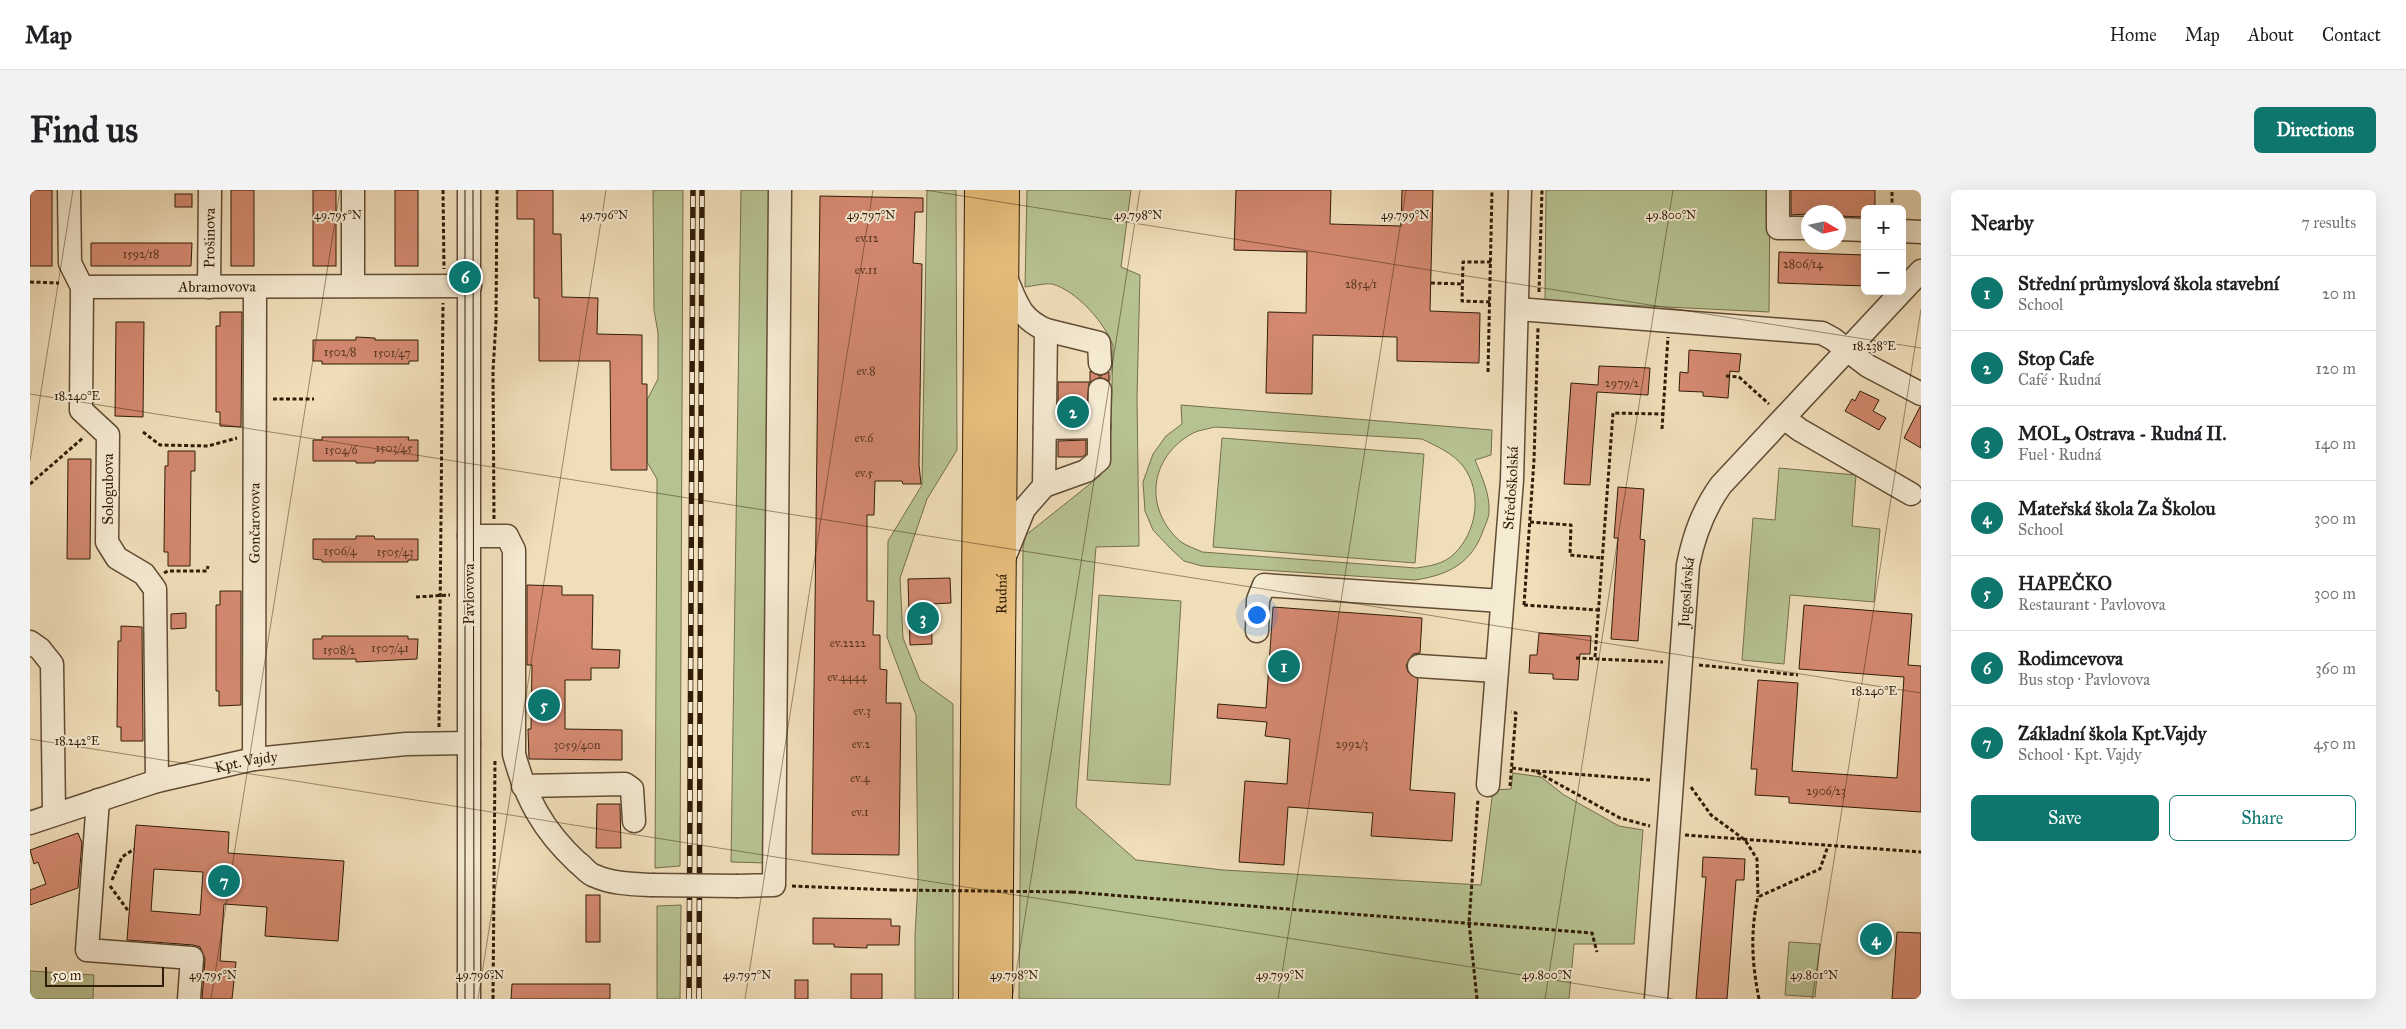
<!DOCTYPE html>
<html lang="en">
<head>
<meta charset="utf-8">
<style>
  body { margin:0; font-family:"IM FELL Great Primer",serif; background:#f2f2f2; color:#202124 }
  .controls { position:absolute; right:15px; top:15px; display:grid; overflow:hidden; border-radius:8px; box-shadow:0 5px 20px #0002 }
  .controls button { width:45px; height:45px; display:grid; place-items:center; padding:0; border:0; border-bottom:1px solid #e0e0e0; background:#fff; color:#202124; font:25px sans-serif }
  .compass { position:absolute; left:1771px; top:15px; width:45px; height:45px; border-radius:50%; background:#fff; box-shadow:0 5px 20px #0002; rotate:99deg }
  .scale { position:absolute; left:15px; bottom:12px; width:119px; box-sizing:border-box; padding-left:5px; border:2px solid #311c07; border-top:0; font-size:14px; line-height:18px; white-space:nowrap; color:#311c07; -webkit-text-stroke:4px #f5ead2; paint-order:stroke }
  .you { position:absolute; left:1226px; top:424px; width:18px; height:18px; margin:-12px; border:4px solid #fff; border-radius:50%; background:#1a73e8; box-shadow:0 0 0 8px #1a73e833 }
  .badge { display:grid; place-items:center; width:32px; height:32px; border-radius:50%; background:#0f766e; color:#fff; font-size:16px; font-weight:700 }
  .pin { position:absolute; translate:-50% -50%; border:2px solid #fff; box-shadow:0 1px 5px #0006 }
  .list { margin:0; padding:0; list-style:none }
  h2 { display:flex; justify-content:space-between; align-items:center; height:65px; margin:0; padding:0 20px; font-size:21px }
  h2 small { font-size:16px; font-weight:400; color:#757577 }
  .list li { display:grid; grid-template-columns:32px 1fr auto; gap:15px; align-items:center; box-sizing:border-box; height:75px; padding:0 20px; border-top:1px solid #e0e0e0 }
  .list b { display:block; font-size:19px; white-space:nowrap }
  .list p { margin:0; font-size:16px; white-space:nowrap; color:#757577 }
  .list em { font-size:16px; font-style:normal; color:#757577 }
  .actions { display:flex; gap:10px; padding:15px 20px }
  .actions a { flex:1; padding:11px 0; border:1px solid #0f766e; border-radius:8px; text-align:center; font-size:18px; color:#0f766e }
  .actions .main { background:#0f766e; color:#fff }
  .map { position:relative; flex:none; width:1891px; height:809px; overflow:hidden; border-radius:8px }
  header { display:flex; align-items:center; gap:30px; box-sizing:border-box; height:70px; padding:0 25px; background:#fff; border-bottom:1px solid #e0e0e0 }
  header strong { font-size:24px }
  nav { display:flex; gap:28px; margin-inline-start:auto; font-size:18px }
  .intro { display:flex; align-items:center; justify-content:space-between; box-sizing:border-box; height:120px; padding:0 30px }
  h1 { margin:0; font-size:35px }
  .button { padding:12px 22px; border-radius:8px; background:#0f766e; color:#fff; font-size:18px; font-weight:700 }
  main { display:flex; gap:30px; padding:0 30px }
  aside { flex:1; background:#fff; border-radius:8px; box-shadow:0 5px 20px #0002 }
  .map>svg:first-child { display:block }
  .green { fill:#b7c291; stroke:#746f4c; fill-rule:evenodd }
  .building { fill:#d48970; stroke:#311c07; fill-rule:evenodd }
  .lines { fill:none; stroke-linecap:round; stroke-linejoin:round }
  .minor-casing { stroke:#614c34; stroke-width:25 }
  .highway-casing { stroke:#311c07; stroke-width:30 }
  .path { stroke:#311c07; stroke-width:3; stroke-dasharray:4 2.5; stroke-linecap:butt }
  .minor { stroke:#f5ead2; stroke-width:22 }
  .highway { stroke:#e8bf7c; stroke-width:28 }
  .tram { stroke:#311c07; stroke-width:1 }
  .rail-casing { stroke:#311c07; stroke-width:5.5 }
  .rail { stroke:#f5ead2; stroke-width:4; stroke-dasharray:11; stroke-linecap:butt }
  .minor-bridge-casing { stroke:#614c34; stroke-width:25; stroke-linecap:butt }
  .path-bridge { stroke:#311c07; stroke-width:3; stroke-dasharray:4 2.5; stroke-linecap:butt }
  .minor-bridge { stroke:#f5ead2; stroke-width:22 }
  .ticks { fill:none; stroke:#311c07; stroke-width:1; stroke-opacity:0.45 }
  .labels { text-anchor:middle; stroke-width:4; stroke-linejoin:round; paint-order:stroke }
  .number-label { font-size:12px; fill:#5a3721 }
  .street-label { font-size:15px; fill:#311c07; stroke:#f5ead2 }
  .ticks-label { font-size:12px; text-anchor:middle; fill:#311c07; stroke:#f5ead2; stroke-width:4; stroke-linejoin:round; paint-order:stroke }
</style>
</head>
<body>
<header>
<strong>Map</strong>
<nav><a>Home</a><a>Map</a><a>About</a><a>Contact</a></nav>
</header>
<div class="intro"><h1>Find us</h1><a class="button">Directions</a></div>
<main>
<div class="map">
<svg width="1891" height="809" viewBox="0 0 1891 809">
  <rect width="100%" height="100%" fill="#f0deb9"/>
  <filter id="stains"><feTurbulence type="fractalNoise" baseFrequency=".004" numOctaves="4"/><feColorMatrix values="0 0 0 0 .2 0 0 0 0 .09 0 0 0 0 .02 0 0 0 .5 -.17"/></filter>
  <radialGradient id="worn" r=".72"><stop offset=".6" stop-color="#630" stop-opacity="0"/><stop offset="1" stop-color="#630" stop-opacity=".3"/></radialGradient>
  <!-- green -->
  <g class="green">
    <path d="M623,0H653L650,676L625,678L627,289L617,272V210L628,189V143L624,120Z"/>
    <path d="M711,0H742L737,673L701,672Z"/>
    <path d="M897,0H926L927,260L897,309L870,388L873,448L890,490L923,514V809H885V745L888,692L886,525L857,447L858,351L892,295Z"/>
    <path d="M997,0H1101L1091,77L1110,85L1107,207L1109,356L1066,357L1046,617L1106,670L1193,680L1451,695L1463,600L1481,599L1483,583L1511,587L1534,605L1589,636L1613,640L1604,754H1544L1539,809H989L993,356L996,345L1070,286L1080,269L1083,156C1076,134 1046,100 1022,94C1015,93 1003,96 995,97Z"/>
    <path d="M1516,0H1740L1739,122L1515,111Z"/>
    <path d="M1151,215L1462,240L1461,265L1445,270C1452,287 1460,304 1459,322C1459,328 1455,335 1453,341C1441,374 1418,385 1385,390L1172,376L1154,371L1140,358L1123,340L1115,321L1113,292L1123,264L1136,246L1152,234ZM1185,237L1392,249C1406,256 1423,263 1433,276C1453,302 1447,342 1424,364C1414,374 1400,376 1386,378L1172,362C1166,359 1157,356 1151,352C1113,319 1119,267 1163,243C1169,240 1178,239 1185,237Z"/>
    <path d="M1192,248L1394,264L1385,373L1183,357Z"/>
    <path d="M1749,278L1826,285L1822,336L1850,339L1844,412L1760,405L1754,474L1712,470L1723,328L1745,330Z"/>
    <path d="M1069,405L1151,411L1140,595L1057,590Z"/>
    <path d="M651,715L650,809H627V716Z"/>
    <path d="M1759,752L1790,754L1785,807L1755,805Z"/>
    <path d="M0,781L64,785L63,809H0Z"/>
  </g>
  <!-- building -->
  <g class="building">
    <rect x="0" y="0" width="22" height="76"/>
    <rect x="201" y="0" width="23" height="76"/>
    <rect x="283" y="0" width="23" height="76"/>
    <rect x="365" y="0" width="23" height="76"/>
    <path d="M487,0H523V44H531L532,107L568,108L567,144L612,145V194H617V280H581L580,171H509V108H504V29H487Z"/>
    <path d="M1206,0H1301L1300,34L1371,36L1372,0H1403L1400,121L1450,123L1449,173L1367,171V147L1283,145L1282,204L1236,203L1238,122L1276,123L1277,62L1204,60Z"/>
    <path d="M1761,0H1845V19H1835V27L1808,26V22L1761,25Z"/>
    <rect x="145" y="4" width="17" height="13"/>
    <path d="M790,6L893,8V22H885L883,73L892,74L889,275L891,294H873L872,291H845L844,325H837V411H844L843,445H850V479L857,480L856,513H871L869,665L782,664Z"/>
    <path d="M61,53H162L161,76H61Z"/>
    <path d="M1749,62L1835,65V96L1748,93Z"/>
    <path d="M190,122H212L211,237L190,236V222H186V136H190Z"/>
    <path d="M86,132H114L113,227L85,226Z"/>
    <path d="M326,147L345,148V150H388V171H379V174H292V171H283V150H326Z"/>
    <path d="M1659,160L1711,164L1709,182L1700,181L1698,208L1673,206V202L1649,201L1650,182L1658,183Z"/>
    <path d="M1569,176L1620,178L1618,205L1567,202L1560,295L1534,294L1541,193L1568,195Z"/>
    <path d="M1060,181L1070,186L1079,182V191L1070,187L1059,193L1056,224L1028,225V192H1060Z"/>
    <path d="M1830,201L1849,210L1843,221L1856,228L1849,240L1815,221L1822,209L1825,211Z"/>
    <path d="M1890,217H1891V258L1874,248Z"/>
    <path d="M292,247H379L378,250H388V271H345V273H326V271H283V250H292Z"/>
    <path d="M1056,250V264L1052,267H1028V251Z"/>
    <path d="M138,261H165V281H161L160,376H138V362H134L135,276H138Z"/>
    <path d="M38,269H61L60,369H37Z"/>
    <path d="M1588,297L1614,299L1610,349L1615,350L1608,451L1581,449L1588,348H1584Z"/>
    <path d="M326,346H344L345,349H388V370H378V372H292V370L283,369V349H326Z"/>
    <path d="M920,388L921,413L901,414L902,454L880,455L878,389Z"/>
    <path d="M497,395L532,396V405H563L562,459L590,460L589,478H561V490H535V539L592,540V570L499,569L498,539H501L502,475H497Z"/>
    <path d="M190,401H211V515L189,516V501H186V415H190Z"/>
    <path d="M1774,415L1882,424L1878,475L1891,476V622L1759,613V607L1725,605L1727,579H1721L1728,490L1768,493L1762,581L1867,588L1874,487L1769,479Z"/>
    <path d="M1243,417L1392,428L1390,463L1383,464L1376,475L1378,482L1388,489L1380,600L1425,603L1422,651L1341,646L1343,623L1258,617L1254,675L1209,672L1215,591L1257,594L1260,549L1235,546L1237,532L1187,528L1188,514L1236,518Z"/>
    <path d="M156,423V438L141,439V424Z"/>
    <path d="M91,436L112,437L113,551H91V537H87L88,451H91Z"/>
    <path d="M1509,443L1561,446L1560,464H1550L1548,490L1523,489V484L1499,483L1500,465H1507Z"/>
    <path d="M292,446H378V449H388L387,469L326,472V469H283V449H292Z"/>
    <path d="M567,614H590L591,658H566Z"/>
    <path d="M106,635L199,642L198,663L314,671L308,751L235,746L237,717L194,714L190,771L206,772L202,809H172L175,769L170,757L163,755L97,750ZM124,679L173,682L170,725L121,721Z"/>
    <path d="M48,643L52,653L48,698L0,715V700L16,694L8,672L4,674L0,660Z"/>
    <path d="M1673,667L1715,669L1714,690H1706L1697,809H1666L1676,687H1672Z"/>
    <rect x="556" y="705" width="14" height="47"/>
    <path d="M783,728L861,729V736H870L869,755H837V758L804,757V754H783Z"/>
    <path d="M1867,742L1891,743V809H1862Z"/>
    <rect x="821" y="784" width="31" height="25"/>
    <rect x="765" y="790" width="13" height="19"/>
    <path d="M482,794H580V809H481Z"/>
  </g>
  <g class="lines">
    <!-- minor casing -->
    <g class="minor-casing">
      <g id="minor">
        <path d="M39,0L40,73L52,97L51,220L78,245L77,352L87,368L114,384L125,399L127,591"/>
        <path d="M439,0V809"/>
        <path d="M1748,0V38H1778"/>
        <path d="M1808,39L1835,40"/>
        <path d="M1872,41L1891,42"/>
        <path d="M323,96V0"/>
        <path id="s1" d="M52,97L440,96"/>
        <path id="s2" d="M179,97L180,0"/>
        <path d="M1488,119L1792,143L1803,149L1838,176L1891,204"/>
        <path d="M1016,140L1069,153L1070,173"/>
        <path d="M1754,228L1770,240L1881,304"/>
        <path d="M1069,237L1070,200"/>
        <path d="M1014,296L1056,281L1069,270V237L1015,238"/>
        <path d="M439,346H477L484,360V564C496,609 513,640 547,672C553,676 558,684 565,686C583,694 602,694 622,695"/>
        <path d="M975,366L994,319L1014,296L1016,140C988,127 987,112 975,86"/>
        <path d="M1227,441L1228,410L1234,395L1472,411"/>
        <path d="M0,452L10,459L22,474L24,623"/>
        <path d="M1389,476L1466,481"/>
        <path id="s3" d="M224,569L225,97"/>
        <path id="s4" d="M1458,595L1482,290L1490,0"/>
        <path d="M493,596L595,594L602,599L604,631"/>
        <path d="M68,610L57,760L162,768L159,809"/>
        <path id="s5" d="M0,633L127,591L224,569L376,554L439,553"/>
        <path d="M708,696L744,695L750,0"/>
        <path id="s6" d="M1626,809L1658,375C1664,345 1673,320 1691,295L1891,81"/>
      </g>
    </g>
    <!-- highway casing -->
    <g class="highway-casing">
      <g id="highway">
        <path d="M943,809L949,0"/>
        <path id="s7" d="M968,809L975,0"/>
      </g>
    </g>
    <!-- path -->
    <g class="path">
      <path d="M413,0L414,79"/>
      <path d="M1862,19V0"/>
      <path d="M0,92L29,93"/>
      <path d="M1401,93L1433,94"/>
      <path d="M1509,102L1512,0"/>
      <path d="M1460,112L1432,111L1433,72H1461"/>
      <path d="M1458,182L1462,0"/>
      <path d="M1696,186L1709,187L1739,214"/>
      <path d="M243,209H284"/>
      <path d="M1632,239L1638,147"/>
      <path d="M113,242L130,255L178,256L207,248"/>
      <path d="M0,294L54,247"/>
      <path d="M464,329L463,181L466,131L467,0"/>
      <path d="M1500,332L1541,335L1540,365L1572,368"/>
      <path d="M134,383L138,381H177L178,376"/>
      <path d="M386,407L420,405"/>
      <path d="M1494,415L1504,270L1508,138"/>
      <path d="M1494,415L1568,420"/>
      <path d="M1565,467L1583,223L1632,224"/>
      <path d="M1546,468L1633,472"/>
      <path d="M1669,475L1768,485"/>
      <path d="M409,537L413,113"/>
      <path d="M1482,578L1505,581L1590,628L1620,636"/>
      <path d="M1506,581L1620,590"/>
      <path d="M1480,596L1486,523L1481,522"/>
      <path d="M1661,597L1681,625L1715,650L1727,669L1728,707"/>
      <path d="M1655,645L1891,662"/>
      <path d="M82,690L92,667L104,659"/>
      <path d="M80,696L99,722"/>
      <path d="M762,696L863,700"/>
      <path d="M1042,702L1562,743L1567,762"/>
      <path d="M463,809L465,570"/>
      <path d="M1447,809L1439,733L1448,609"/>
      <path d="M1729,809C1722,774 1720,742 1728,707L1790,679L1798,656"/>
    </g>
    <!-- minor -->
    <use href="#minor" class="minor"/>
    <!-- highway -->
    <use href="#highway" class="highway"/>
    <!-- tram -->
    <g class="tram">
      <path d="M435,0V809"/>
      <path d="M443,0L444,809"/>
    </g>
    <!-- rail casing -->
    <g class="rail-casing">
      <g id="rail">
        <path d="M659,809L663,0"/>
        <path d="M669,809L672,0"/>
      </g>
    </g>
    <!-- rail -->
    <use href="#rail" class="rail"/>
    <!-- minor-bridge casing -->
    <g class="minor-bridge-casing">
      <path id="minor-bridge" d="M622,695L708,696"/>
    </g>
    <!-- path-bridge -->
    <path class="path-bridge" d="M863,700L1042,702"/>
    <!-- minor-bridge -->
    <use href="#minor-bridge" class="minor-bridge"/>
  </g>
  <!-- ticks -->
  <path class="ticks" d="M895,0L1891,158M0,204L1891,503M0,271L43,0M0,549L1643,809M181,809L310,0M448,809L576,0M715,809L843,0M982,809L1110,0M1248,809L1376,0M1515,809L1643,0M1782,809L1891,119"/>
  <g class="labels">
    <!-- number labels -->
    <g class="number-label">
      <text x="837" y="52">ev.12</text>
      <text x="111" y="68">1592/18</text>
      <text x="1773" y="78">2806/14</text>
      <text x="836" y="84">ev.11</text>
      <text x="1331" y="98">2854/1</text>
      <text x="310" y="166">1502/8</text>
      <text x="362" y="167">1501/47</text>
      <text x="836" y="185">ev.8</text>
      <text x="1592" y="197">2979/2</text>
      <text x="834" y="252">ev.6</text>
      <text x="364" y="262">1503/45</text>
      <text x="311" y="264">1504/6</text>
      <text x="834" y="287">ev.5</text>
      <text x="310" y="365">1506/4</text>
      <text x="365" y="366">1505/43</text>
      <text x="818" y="457">ev.2222</text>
      <text x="360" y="462">1507/41</text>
      <text x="309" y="464">1508/2</text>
      <text x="817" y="491">ev.4444</text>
      <text x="832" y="525">ev.3</text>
      <text x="831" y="558">ev.2</text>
      <text x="1322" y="558">2992/3</text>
      <text x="547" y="559">3059/40n</text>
      <text x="830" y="592">ev.4</text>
      <text x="1796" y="605">2906/23</text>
      <text x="830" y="626">ev.1</text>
    </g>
    <!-- street labels -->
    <g class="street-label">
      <text dy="5" stroke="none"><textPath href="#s2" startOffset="49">Prošinova</textPath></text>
      <text dy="5" stroke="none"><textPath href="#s1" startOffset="135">Abramovova</textPath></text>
      <text dy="5" stroke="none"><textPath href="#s4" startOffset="298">Středoškolská</textPath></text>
      <text transform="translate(78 299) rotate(-90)" y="5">Sologubova</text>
      <text dy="5" stroke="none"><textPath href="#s3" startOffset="236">Gončarovova</textPath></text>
      <text dy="5" stroke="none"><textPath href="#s6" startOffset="408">Jugoslávská</textPath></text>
      <text transform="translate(439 404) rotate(-90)" y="5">Pavlovova</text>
      <text dy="5" stroke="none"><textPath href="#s7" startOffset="405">Rudná</textPath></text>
      <text dy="5" stroke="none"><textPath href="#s5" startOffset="225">Kpt. Vajdy</textPath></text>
    </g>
  </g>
  <g class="ticks-label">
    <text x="308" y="29">49.795°N</text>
    <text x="574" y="29">49.796°N</text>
    <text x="841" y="29">49.797°N</text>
    <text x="1108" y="29">49.798°N</text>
    <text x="1375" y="29">49.799°N</text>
    <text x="1641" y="29">49.800°N</text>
    <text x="1844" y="160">18.238°E</text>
    <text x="47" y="210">18.240°E</text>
    <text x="1844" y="505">18.240°E</text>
    <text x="47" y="555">18.242°E</text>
    <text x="183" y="789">49.795°N</text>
    <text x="450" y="789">49.796°N</text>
    <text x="717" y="789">49.797°N</text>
    <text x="984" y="789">49.798°N</text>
    <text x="1250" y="789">49.799°N</text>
    <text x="1517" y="789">49.800°N</text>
    <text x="1784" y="789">49.801°N</text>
  </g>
  <rect width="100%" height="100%" filter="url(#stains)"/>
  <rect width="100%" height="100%" fill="url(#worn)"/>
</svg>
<div class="controls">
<button>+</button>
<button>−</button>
</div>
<svg class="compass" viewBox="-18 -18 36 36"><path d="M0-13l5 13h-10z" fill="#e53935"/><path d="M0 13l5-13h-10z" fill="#757577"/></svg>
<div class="scale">50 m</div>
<div class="you"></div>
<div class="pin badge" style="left:1254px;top:476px">1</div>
<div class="pin badge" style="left:1043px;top:222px">2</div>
<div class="pin badge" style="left:893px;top:428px">3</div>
<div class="pin badge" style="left:1846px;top:749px">4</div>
<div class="pin badge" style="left:514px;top:515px">5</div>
<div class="pin badge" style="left:435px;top:87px">6</div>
<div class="pin badge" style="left:194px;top:691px">7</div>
</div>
<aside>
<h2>Nearby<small>7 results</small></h2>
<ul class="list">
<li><span class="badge">1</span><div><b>Střední průmyslová škola stavební</b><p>School</p></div><em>20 m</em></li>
<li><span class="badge">2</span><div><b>Stop Cafe</b><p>Café · Rudná</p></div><em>120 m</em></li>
<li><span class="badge">3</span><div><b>MOL, Ostrava - Rudná II.</b><p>Fuel · Rudná</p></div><em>140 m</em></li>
<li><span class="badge">4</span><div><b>Mateřská škola Za Školou</b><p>School</p></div><em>300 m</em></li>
<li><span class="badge">5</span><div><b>HAPEČKO</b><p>Restaurant · Pavlovova</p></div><em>300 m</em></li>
<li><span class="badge">6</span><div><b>Rodimcevova</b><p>Bus stop · Pavlovova</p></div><em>360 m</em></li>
<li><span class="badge">7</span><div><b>Základní škola Kpt.Vajdy</b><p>School · Kpt. Vajdy</p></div><em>450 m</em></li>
</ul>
<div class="actions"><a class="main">Save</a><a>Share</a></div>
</aside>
</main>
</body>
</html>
